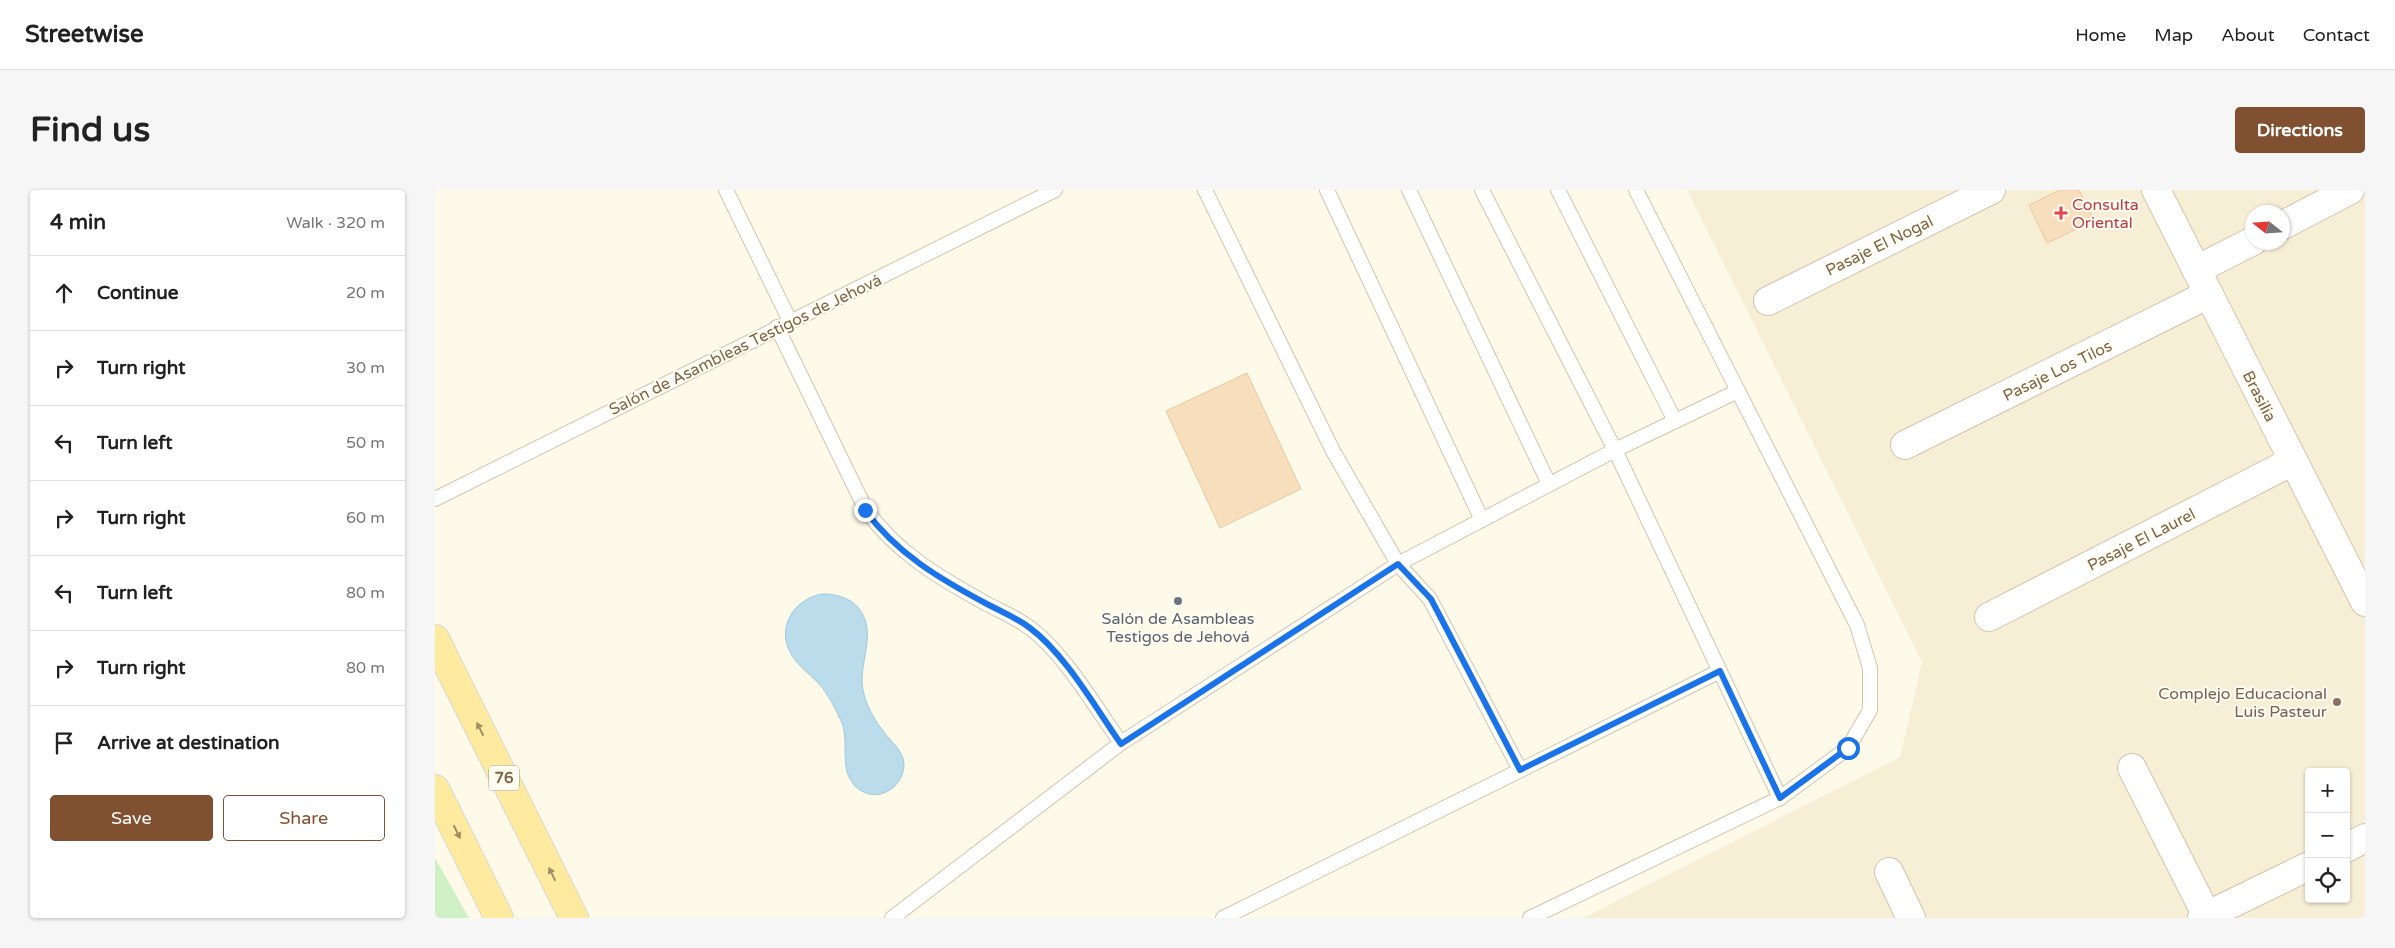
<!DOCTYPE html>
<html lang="en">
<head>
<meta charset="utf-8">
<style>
  body { margin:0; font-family:"Varela Round",sans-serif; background:#f6f6f6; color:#222 }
  .controls { position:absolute; right:15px; bottom:15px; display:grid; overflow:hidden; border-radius:5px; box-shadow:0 1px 4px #0004 }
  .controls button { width:45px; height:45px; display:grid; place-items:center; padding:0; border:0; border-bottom:1px solid #e0e0e0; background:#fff; color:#222; font:25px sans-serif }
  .compass { position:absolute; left:1810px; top:15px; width:45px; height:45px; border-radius:50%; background:#fff; box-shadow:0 1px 4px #0004; rotate:287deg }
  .stop { position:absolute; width:15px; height:15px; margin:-11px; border:4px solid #1a73e8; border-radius:50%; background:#fff }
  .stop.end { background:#1a73e8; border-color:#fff; box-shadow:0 1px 5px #0008 }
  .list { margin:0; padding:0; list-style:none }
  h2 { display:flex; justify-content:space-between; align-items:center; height:65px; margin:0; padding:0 20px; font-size:21px }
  h2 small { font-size:16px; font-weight:400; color:#767676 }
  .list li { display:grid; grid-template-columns:32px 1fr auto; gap:15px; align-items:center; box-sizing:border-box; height:75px; padding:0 20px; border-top:1px solid #e0e0e0 }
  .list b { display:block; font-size:19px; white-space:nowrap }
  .list em { font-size:16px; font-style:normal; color:#767676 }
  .actions { display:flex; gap:10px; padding:15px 20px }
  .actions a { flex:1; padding:11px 0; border:1px solid #805030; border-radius:5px; text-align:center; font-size:18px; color:#805030 }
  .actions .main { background:#805030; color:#fff }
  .icon { flex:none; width:28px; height:28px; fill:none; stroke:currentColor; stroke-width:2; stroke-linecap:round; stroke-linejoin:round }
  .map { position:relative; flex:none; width:1930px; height:728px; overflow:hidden; border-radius:5px }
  header { display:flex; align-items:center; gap:30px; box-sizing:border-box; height:70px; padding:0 25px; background:#fff; border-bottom:1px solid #e0e0e0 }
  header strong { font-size:24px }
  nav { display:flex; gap:28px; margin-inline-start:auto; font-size:18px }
  .intro { display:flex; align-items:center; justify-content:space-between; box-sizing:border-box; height:120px; padding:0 30px }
  h1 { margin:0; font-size:35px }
  .button { padding:12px 22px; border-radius:5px; background:#805030; color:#fff; font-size:18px; font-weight:700 }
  main { display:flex; gap:30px; padding:0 30px }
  aside { flex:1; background:#fff; border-radius:5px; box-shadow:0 1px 4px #0004 }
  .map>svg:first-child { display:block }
  .residential { fill:#f7eed6; fill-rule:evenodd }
  .green { fill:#cfefc5 }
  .water { fill:#badceb; stroke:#9fcade }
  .building { fill:#f7debd; stroke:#ecc89c }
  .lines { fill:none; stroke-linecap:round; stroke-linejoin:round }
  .lane-casing { stroke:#d3c4ac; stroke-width:16 }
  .street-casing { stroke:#d3c4ac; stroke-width:30 }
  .secondary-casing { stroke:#d7c5aa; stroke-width:30 }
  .primary-casing { stroke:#ddd7d0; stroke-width:30 }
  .lane { stroke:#fff; stroke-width:14 }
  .street { stroke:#fff; stroke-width:28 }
  .secondary { stroke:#fff; stroke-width:28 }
  .primary { stroke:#ffeba0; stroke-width:28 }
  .oneway { fill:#a48c63 }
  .route { stroke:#1a73e8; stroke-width:6 }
  .health-dot { fill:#e0444e; stroke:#fffcf2; stroke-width:2 }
  .worship-dot { fill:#6b7280; stroke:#fffcf2; stroke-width:2 }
  .education-dot { fill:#8d6e63; stroke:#fffcf2; stroke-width:2 }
  .labels { text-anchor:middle; stroke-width:4; stroke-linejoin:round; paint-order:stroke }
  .shield { fill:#fffcf2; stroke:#a4927c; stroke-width:1 }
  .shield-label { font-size:15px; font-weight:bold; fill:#7d6449 }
  .health-label { font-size:16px; fill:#be3a42; stroke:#fffcf2; text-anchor:start }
  .street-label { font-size:16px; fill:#7d6449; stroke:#fffcf2 }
  .worship-label { font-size:16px; fill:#5b616d; stroke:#fffcf2 }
  .education-label { font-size:16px; fill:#785e54; stroke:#fffcf2; text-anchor:end }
</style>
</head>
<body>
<header>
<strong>Streetwise</strong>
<nav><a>Home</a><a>Map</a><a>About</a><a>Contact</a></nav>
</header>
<div class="intro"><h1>Find us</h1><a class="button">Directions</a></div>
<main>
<aside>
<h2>4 min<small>Walk · 320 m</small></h2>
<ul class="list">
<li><svg class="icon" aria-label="ahead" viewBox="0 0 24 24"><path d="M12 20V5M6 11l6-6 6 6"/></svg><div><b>Continue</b></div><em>20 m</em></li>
<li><svg class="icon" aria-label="right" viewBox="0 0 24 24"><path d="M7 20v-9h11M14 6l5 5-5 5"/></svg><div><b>Turn right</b></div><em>30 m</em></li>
<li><svg class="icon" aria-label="left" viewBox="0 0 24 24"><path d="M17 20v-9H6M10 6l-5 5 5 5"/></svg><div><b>Turn left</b></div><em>50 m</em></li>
<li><svg class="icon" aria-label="right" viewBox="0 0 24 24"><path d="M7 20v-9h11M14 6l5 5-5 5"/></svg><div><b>Turn right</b></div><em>60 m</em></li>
<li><svg class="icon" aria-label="left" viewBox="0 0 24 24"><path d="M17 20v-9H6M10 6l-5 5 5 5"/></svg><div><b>Turn left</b></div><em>80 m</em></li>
<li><svg class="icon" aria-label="right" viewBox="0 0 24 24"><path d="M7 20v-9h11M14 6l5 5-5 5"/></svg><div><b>Turn right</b></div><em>80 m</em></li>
<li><svg class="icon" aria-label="arrive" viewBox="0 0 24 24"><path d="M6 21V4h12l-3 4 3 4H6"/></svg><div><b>Arrive at destination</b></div></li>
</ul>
<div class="actions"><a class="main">Save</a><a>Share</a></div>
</aside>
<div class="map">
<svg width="1930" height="728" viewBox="0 0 1930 728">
  <rect width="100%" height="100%" fill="#fefae9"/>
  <!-- residential -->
  <path class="residential" d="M1252,0H1930V728H1148L1465,567L1487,472ZM1818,22H1848V52H1818ZM1874,582H1911V709H1874Z"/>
  <!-- green -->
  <path class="green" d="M0,668L34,728H0Z"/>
  <!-- water -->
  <path class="water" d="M387,404C404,404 420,409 428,425C440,448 423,476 428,500C431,515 439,529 448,541C456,552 469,561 469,575C469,586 461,598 451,602C439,608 424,603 417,592C405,576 414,552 407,533C401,520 394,505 384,494C374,483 360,474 354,460C342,434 362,408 387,404Z"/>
  <!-- building -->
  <g class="building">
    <path d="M1625,0H1644L1659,31L1612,53L1594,15Z"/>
    <path d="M812,183L866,299L785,338L731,221Z"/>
  </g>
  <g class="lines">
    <!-- lane casing -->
    <g class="lane-casing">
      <g id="lane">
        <path d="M291,0L355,131"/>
        <path d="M770,0L898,261L963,374L995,409L1085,580"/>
        <path d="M892,0L1047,330"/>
        <path d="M974,0L1114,294"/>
        <path d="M1047,0L1180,260L1345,608"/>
        <path d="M1123,0L1240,231"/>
        <path d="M1201,0L1303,201"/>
        <path d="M342,137L431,320C463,364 505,388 552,414C567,422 582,428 595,438C630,464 660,517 686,553"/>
        <path d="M0,309L620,0"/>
        <path d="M457,728L686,553L963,374L1180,260L1303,201L1422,435L1435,478V520L1413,558L1345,608L1095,728"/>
        <path d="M788,728L1285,481"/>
      </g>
    </g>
    <!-- street casing -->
    <g class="street-casing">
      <g id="street">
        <path d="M1848,35L1915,0"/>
        <path d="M1761,80L1818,51"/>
        <path d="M1333,111L1556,0"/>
        <path d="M1470,255L1774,104"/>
        <path d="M1554,427L1858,271"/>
        <path d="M1697,578L1772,726"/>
        <path d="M1911,658L1930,648"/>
        <path d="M1454,682L1476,728"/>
        <path d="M1767,728L1874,676"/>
      </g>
    </g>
    <!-- secondary casing -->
    <g class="secondary-casing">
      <path id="secondary" d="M1721,0L1930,412"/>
    </g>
    <!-- primary casing -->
    <g class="primary-casing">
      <g id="primary">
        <path d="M0,449L139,728"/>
        <path d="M0,599L64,728"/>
      </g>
    </g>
    <!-- lane -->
    <use href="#lane" class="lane"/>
    <!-- street -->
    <use href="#street" class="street"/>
    <!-- secondary -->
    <use href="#secondary" class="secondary"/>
    <!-- primary -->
    <use href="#primary" class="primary"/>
  </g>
  <!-- one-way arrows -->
  <defs><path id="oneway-solid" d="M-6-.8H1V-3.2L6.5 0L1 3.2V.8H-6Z" transform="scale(1.25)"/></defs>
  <g class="oneway">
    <use href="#oneway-solid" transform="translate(45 539) rotate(-116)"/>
    <use href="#oneway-solid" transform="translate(22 642) rotate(64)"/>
    <use href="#oneway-solid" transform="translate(117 684) rotate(-116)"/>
  </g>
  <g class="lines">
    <!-- route -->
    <path class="route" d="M430,320C462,364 505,389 552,414C567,422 582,428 595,438C630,464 660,517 686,554L963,374L996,409L1085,580L1285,481L1345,608L1413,558"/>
  </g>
  <!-- markers -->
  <path class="health-dot" d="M1623.5 15.5h5v5h5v5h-5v5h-5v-5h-5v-5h5z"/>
  <circle class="worship-dot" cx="743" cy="411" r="5"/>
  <circle class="education-dot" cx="1902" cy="512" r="5"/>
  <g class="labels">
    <!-- shield labels -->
    <rect class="shield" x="54" y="575.5" width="30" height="25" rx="4"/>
    <g class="shield-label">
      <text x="69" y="593">76</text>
    </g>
    <!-- health labels -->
    <g class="health-label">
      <text x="1637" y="20">Consulta<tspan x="1637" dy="18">Oriental</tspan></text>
    </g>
    <!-- street labels -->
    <g class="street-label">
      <text transform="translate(1444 55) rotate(-26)" y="6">Pasaje El Nogal</text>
      <text transform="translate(310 154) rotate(-26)" y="6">Salón de Asambleas Testigos de Jehová</text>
      <text transform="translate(1622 180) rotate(-26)" y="6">Pasaje Los Tilos</text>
      <text transform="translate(1825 206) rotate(63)" y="6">Brasilia</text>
      <text transform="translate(1706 349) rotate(-27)" y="6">Pasaje El Laurel</text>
    </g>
    <!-- worship labels -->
    <g class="worship-label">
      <text x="743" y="434">Salón de Asambleas<tspan x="743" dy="18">Testigos de Jehová</tspan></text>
    </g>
    <!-- education labels -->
    <g class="education-label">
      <text x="1892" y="509">Complejo Educacional<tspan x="1892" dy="18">Luis Pasteur</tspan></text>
    </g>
  </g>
</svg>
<div class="controls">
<button>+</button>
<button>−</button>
<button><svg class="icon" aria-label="locate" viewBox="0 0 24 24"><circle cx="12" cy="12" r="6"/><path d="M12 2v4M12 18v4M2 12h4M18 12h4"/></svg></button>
</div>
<svg class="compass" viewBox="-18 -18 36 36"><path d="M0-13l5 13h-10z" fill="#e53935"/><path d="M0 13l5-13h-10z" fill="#767676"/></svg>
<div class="stop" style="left:1413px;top:558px"></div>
<div class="stop end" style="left:430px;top:320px"></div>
</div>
</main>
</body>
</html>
